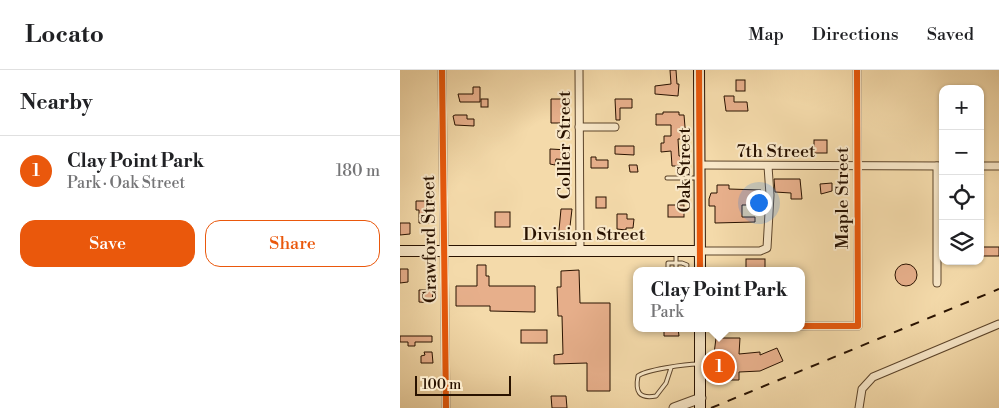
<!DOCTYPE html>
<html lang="en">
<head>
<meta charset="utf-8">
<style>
  body { margin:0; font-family:"Libre Bodoni",serif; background:#f2f2f2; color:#202124 }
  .controls { position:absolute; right:15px; top:15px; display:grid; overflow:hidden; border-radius:10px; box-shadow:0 1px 4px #0004 }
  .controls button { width:45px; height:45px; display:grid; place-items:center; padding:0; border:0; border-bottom:1px solid #e0e0e0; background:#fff; color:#202124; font:25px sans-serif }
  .scale { position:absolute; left:15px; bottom:12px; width:96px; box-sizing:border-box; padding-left:5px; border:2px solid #291200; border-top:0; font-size:14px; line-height:18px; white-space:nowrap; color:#291200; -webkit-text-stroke:4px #f8e7c8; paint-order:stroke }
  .you { position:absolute; left:358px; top:132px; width:18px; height:18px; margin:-12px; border:4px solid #fff; border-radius:50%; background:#1a73e8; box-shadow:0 0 0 8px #1a73e833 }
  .badge { display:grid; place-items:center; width:32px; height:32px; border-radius:50%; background:#ea580c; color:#fff; font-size:16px; font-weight:700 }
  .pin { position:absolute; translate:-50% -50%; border:2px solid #fff; box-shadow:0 1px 5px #0006 }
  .popup { position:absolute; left:233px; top:197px; width:172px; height:65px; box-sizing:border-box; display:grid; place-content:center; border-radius:10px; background:#fff; filter:drop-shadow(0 1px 4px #0005); font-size:16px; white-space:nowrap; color:#757577 }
  .popup b { font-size:19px; color:#202124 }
  .popup::after { content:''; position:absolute; left:50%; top:100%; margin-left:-10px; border:10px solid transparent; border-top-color:#fff }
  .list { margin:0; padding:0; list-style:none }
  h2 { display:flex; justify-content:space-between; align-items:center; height:65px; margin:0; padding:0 20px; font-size:21px }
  h2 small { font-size:16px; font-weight:400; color:#757577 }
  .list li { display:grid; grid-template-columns:32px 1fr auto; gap:15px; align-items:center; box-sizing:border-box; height:70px; padding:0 20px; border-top:1px solid #e0e0e0 }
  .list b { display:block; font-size:19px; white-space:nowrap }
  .list p { margin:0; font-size:16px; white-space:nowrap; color:#757577 }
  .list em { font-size:16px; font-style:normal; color:#757577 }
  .actions { display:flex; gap:10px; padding:15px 20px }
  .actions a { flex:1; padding:11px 0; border:1px solid #ea580c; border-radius:15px; text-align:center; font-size:18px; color:#ea580c }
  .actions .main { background:#ea580c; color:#fff }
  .icon { flex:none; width:28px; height:28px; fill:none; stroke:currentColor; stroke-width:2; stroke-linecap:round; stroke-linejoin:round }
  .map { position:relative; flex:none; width:599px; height:338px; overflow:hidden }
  header { display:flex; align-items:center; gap:30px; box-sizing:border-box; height:70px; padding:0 25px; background:#fff; border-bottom:1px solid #e0e0e0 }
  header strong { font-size:24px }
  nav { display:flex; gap:28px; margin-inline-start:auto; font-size:18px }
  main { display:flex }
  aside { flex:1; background:#fff }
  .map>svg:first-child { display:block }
  .building { fill:#e7af8b; stroke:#291200 }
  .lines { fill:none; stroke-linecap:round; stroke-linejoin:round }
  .service-casing { stroke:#5c442a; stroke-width:5 }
  .minor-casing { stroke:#5c442a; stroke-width:9 }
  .tertiary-casing { stroke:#5c442a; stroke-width:11 }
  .secondary-casing { stroke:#291200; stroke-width:12 }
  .service { stroke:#f8e7c8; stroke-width:3 }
  .minor { stroke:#f8e7c8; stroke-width:7 }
  .tertiary { stroke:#f8e7c8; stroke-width:9 }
  .secondary { stroke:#f8e7c8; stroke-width:10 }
  .rail { stroke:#291200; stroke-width:2; stroke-dasharray:9 9; stroke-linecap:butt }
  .cycleway-casing { stroke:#f8e7c8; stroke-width:9 }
  .cycleway { stroke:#e8590c; stroke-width:6 }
  .labels { text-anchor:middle; stroke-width:4; stroke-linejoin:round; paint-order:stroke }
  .street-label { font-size:18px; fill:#291200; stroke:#f8e7c8 }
</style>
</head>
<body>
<header>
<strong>Locato</strong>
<nav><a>Map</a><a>Directions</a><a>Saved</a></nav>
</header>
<main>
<aside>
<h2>Nearby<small></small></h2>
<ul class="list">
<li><span class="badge">1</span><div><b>Clay Point Park</b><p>Park · Oak Street</p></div><em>180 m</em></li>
</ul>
<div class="actions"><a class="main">Save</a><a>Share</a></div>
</aside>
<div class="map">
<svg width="599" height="338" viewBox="0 0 599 338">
  <rect width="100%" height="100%" fill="#f4daaa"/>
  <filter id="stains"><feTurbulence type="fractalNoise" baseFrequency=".004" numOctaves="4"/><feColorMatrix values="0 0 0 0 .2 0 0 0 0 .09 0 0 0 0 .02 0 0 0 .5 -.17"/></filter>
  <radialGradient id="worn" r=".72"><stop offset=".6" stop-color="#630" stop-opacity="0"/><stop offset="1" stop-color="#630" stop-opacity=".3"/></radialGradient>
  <!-- building -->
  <g class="building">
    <path d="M270,0H276L277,14H279L278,26L255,24V16L271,14Z"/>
    <rect x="336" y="10" width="9" height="11"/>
    <path d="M73,17H80V32H60L58,24H73Z"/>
    <path d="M324,26H334V32H347L348,41H326Z"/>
    <rect x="81" y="29" width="7" height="8"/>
    <path d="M151,29H166L165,53H151Z"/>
    <path d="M215,29H232V38H220V50H216Z"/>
    <path d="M263,42H279V45H284L286,69H278L279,86H288V96H272L271,81L261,82V73H264V66H271V55H256V44H263Z"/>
    <path d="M55,45H67V49H74V56L55,55L53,46Z"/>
    <rect x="414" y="70" width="13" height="13"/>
    <path d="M215,76H234V85L215,84Z"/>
    <path d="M150,79L169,80V90L156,89L155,95L150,94Z"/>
    <path d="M191,87H196V90H208V98H191Z"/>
    <path d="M229,95H237L238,102H230Z"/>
    <path d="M374,109H400L402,129H391V123L375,122Z"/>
    <path d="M432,113V121L421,124L420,114Z"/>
    <path d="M317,115H329V119L361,120V135H342V147H355V152L315,153V136H309V129L311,123H317Z"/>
    <rect x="196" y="127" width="10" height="11"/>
    <path d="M16,131H32L30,153H19V140H16Z"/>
    <rect x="268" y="135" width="16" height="12"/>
    <path d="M161,139H172L169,165H161L159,160Z"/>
    <rect x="95" y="142" width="15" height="15"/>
    <path d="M217,144H227V149H234L233,158H226V160L217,159Z"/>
    <path d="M0,153H10V164L0,165Z"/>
    <rect x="581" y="177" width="18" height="9"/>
    <rect x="346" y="189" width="19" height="11"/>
    <circle cx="506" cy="205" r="11"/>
    <path d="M77,195H86V206H89V216H135V242L90,241V236H56V216H77Z"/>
    <path d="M0,199H8V212L0,213Z"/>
    <path d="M179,200L180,233H210V321H187V293L154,294V285L163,284L162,246H158L157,217H161V201Z"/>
    <path d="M19,220H33L32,233L19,232Z"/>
    <path d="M264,258H278L279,266H264Z"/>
    <rect x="121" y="260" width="26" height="13"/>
    <path d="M0,266H32V272H15V276H8V272H0Z"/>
    <path d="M316,268H340L339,284L360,282V285L377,278L383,291L360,301L339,302V310H319V287L314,284Z"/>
    <path d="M24,282H32L33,293H21V286L25,285Z"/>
    <path d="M151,326H166L167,338H152Z"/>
  </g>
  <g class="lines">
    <!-- service casing -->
    <g class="service-casing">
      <g id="service">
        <path d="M267,108H297"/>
        <path d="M276,197V184"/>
        <path d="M268,201V193H282L287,195L286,201"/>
        <path d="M271,298L266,313L256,326C239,329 235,322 238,306C245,300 286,294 298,294"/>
      </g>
    </g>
    <!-- minor casing -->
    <g class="minor-casing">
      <g id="minor">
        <path d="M42,0L46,338"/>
        <path d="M179,0L180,180"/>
        <path d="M179,57H215"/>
        <path d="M300,95L543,96"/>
        <path d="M537,96V213"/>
        <path d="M580,96H599"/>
        <path d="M300,181H360L367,178L370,125L368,96"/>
        <path d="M402,256H458L457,0"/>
        <path d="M459,338L462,319L473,307L599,254"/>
      </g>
    </g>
    <!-- tertiary casing -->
    <g class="tertiary-casing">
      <path id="tertiary" d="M274,338L301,328"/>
    </g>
    <!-- secondary casing -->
    <g class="secondary-casing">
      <g id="secondary">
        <path d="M299,0L300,201"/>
        <path d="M0,181H300"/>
        <path d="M300,258V338"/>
      </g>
    </g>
    <!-- service -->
    <use href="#service" class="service"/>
    <!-- minor -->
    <use href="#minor" class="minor"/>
    <!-- tertiary -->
    <use href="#tertiary" class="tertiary"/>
    <!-- secondary -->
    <use href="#secondary" class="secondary"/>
    <!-- rail -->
    <path class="rail" d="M311,338L599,219"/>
    <!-- cycleway casing -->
    <g class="cycleway-casing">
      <g id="cycleway">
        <path d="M42,0L46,338"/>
        <path d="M299,0L300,201"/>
        <path d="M402,256H458L457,0"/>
      </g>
    </g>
    <!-- cycleway -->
    <use href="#cycleway" class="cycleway"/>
  </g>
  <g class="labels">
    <!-- street labels -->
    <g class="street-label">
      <text transform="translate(164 75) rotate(-90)" y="6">Collier Street</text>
      <text x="376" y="87">7th Street</text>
      <text transform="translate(284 100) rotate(-90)" y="6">Oak Street</text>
      <text transform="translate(442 128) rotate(-90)" y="6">Maple Street</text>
      <text x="184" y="170">Division Street</text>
      <text transform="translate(29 169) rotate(-91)" y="6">Crawford Street</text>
    </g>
  </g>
  <rect width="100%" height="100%" filter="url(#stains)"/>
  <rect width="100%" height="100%" fill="url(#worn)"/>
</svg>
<div class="controls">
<button>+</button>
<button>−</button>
<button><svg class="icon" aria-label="locate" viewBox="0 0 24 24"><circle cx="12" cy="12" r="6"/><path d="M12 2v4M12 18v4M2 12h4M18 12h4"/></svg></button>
<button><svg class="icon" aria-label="layers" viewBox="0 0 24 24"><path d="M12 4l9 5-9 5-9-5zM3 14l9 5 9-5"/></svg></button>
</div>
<div class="scale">100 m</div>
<div class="you"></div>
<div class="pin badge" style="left:319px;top:297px">1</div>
<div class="popup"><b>Clay Point Park</b>Park</div>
</div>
</main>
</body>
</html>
